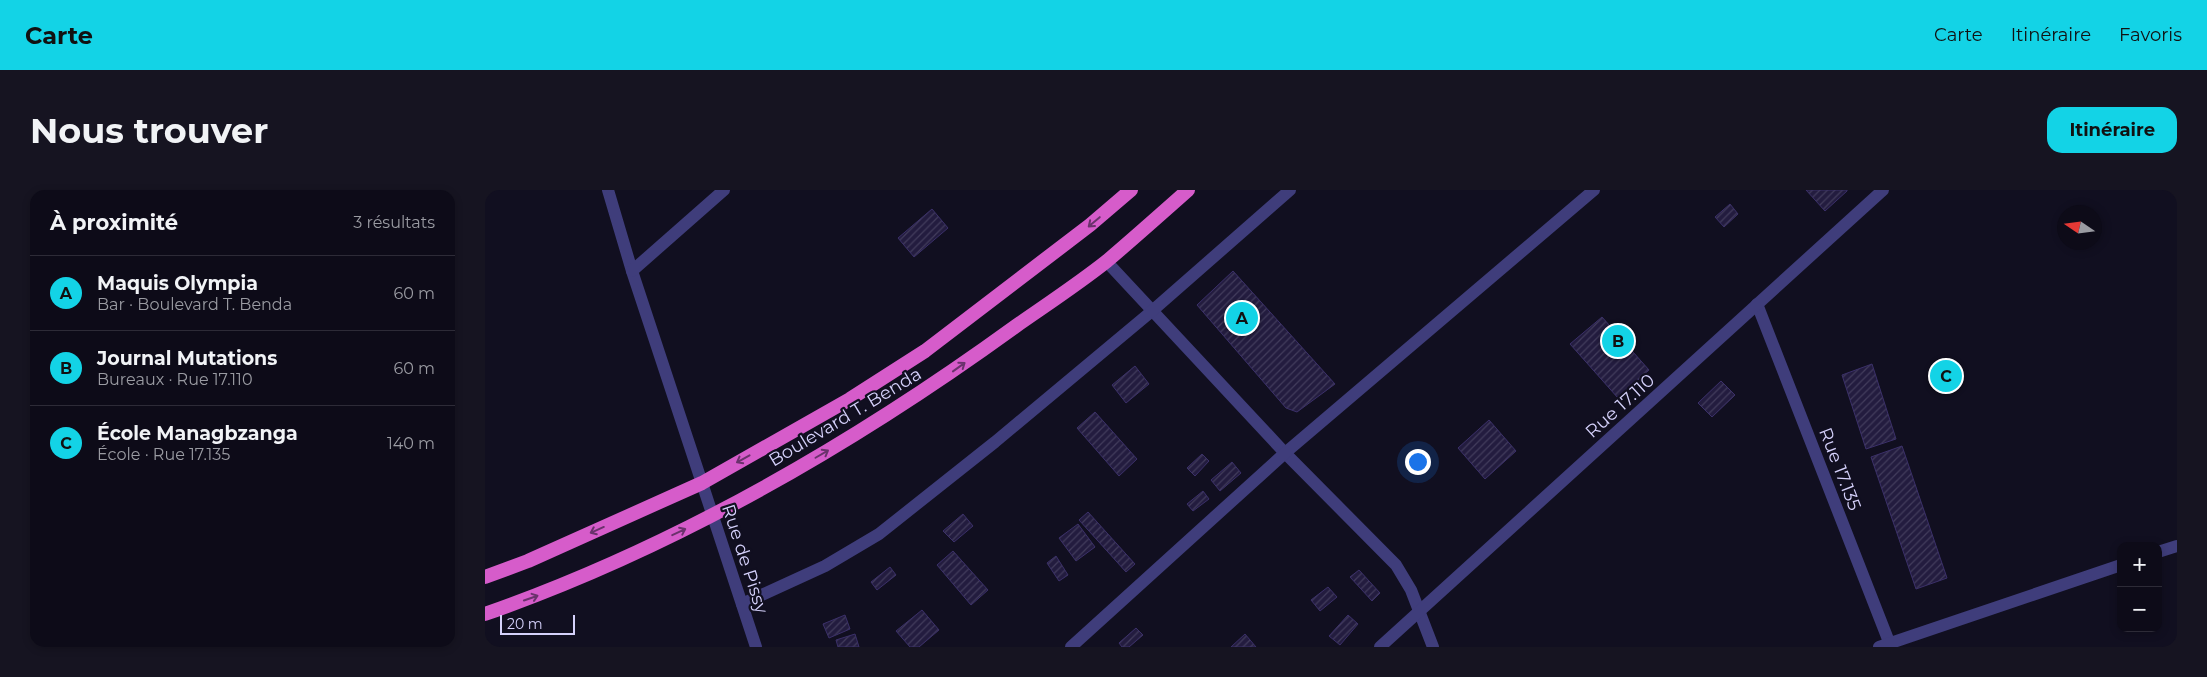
<!DOCTYPE html>
<html lang="fr">
<head>
<meta charset="utf-8">
<style>
  body { margin:0; font-family:Montserrat,sans-serif; background:#161421; color:#f1f3f6 }
  .controls { position:absolute; right:15px; bottom:15px; display:grid; overflow:hidden; border-radius:10px; box-shadow:0 2px 8px #0003 }
  .controls button { width:45px; height:45px; display:grid; place-items:center; padding:0; border:0; border-bottom:1px solid #2d2b37; background:#0d0b18; color:#f1f3f6; font:25px sans-serif }
  .compass { position:absolute; left:1572px; top:15px; width:45px; height:45px; border-radius:50%; background:#0d0b18; box-shadow:0 2px 8px #0003; rotate:283deg }
  .scale { position:absolute; left:15px; bottom:12px; width:75px; box-sizing:border-box; padding-left:5px; border:2px solid #d5d1fb; border-top:0; font-size:14px; line-height:18px; white-space:nowrap; color:#d5d1fb; -webkit-text-stroke:4px #110f20; paint-order:stroke }
  .you { position:absolute; left:932px; top:271px; width:18px; height:18px; margin:-12px; border:4px solid #fff; border-radius:50%; background:#1a73e8; box-shadow:0 0 0 8px #1a73e833 }
  .badge { display:grid; place-items:center; width:32px; height:32px; border-radius:50%; background:#13d3e6; color:#111; font-size:16px; font-weight:700 }
  .pin { position:absolute; translate:-50% -50%; border:2px solid #fff; box-shadow:0 1px 5px #0006 }
  .list { margin:0; padding:0; list-style:none }
  h2 { display:flex; justify-content:space-between; align-items:center; height:65px; margin:0; padding:0 20px; font-size:21px }
  h2 small { font-size:16px; font-weight:400; color:#9a9ba2 }
  .list li { display:grid; grid-template-columns:32px 1fr auto; gap:15px; align-items:center; box-sizing:border-box; height:75px; padding:0 20px; border-top:1px solid #2d2b37 }
  .list b { display:block; font-size:19px; white-space:nowrap }
  .list p { margin:0; font-size:16px; white-space:nowrap; color:#9a9ba2 }
  .list em { font-size:16px; font-style:normal; color:#9a9ba2 }
  .map { position:relative; flex:none; width:1692px; height:457px; overflow:hidden; border-radius:15px }
  header { display:flex; align-items:center; gap:30px; box-sizing:border-box; height:70px; padding:0 25px; background:#13d3e6; color:#111 }
  header strong { font-size:24px }
  nav { display:flex; gap:28px; margin-inline-start:auto; font-size:18px }
  .intro { display:flex; align-items:center; justify-content:space-between; box-sizing:border-box; height:120px; padding:0 30px }
  h1 { margin:0; font-size:35px }
  .button { padding:12px 22px; border-radius:15px; background:#13d3e6; color:#111; font-size:18px; font-weight:700 }
  main { display:flex; gap:30px; padding:0 30px }
  aside { flex:1; background:#0d0b18; border-radius:15px; box-shadow:0 2px 8px #0003 }
  .map>svg:first-child { display:block }
  .building { fill:url(#building-hatch); stroke:#3b3069 }
  .lines { fill:none; stroke-linecap:round; stroke-linejoin:round }
  .minor { stroke:#3f3d7b; stroke-width:12 }
  .tertiary { stroke:#3f3d7b; stroke-width:12 }
  .trunk { stroke:#d65cca; stroke-width:14 }
  .oneway { stroke:#6a326c }
  .labels { text-anchor:middle; stroke-width:4.5; stroke-linejoin:round; paint-order:stroke }
  .street-label { font-size:18px; fill:#d5d1fb; stroke:#110f20 }
</style>
</head>
<body>
<header>
<strong>Carte</strong>
<nav><a>Carte</a><a>Itinéraire</a><a>Favoris</a></nav>
</header>
<div class="intro"><h1>Nous trouver</h1><a class="button">Itinéraire</a></div>
<main>
<aside>
<h2>À proximité<small>3 résultats</small></h2>
<ul class="list">
<li><span class="badge">A</span><div><b>Maquis Olympia</b><p>Bar · Boulevard T. Benda</p></div><em>60 m</em></li>
<li><span class="badge">B</span><div><b>Journal Mutations</b><p>Bureaux · Rue 17.110</p></div><em>60 m</em></li>
<li><span class="badge">C</span><div><b>École Managbzanga</b><p>École · Rue 17.135</p></div><em>140 m</em></li>
</ul>
</aside>
<div class="map">
<svg width="1692" height="457" viewBox="0 0 1692 457">
  <defs>
    <pattern id="building-hatch" width="6" height="6" patternUnits="userSpaceOnUse" patternTransform="scale(1.25)"><rect width="6" height="6" fill="#231c3f"/><path d="M-1 1l2-2M0 6l6-6M5 7l2-2" fill="none" stroke="#423c5c"/></pattern>
  </defs>
  <rect width="100%" height="100%" fill="#110f20"/>
  <!-- building -->
  <g class="building">
    <path d="M1321,0H1362V1L1340,21Z"/>
    <path d="M1245,14L1253,24L1239,37L1230,27Z"/>
    <path d="M447,19L463,38L429,67L413,48Z"/>
    <path d="M748,81L850,194L812,222L801,218L712,115Z"/>
    <path d="M1117,127L1164,180L1133,208L1085,154Z"/>
    <path d="M1387,174L1411,249L1381,259L1357,185Z"/>
    <path d="M650,176L664,194L641,213L627,195Z"/>
    <path d="M1236,191L1250,205L1227,227L1213,213Z"/>
    <path d="M610,222L652,269L634,286L592,238Z"/>
    <path d="M1004,230L1031,261L1000,289L973,258Z"/>
    <path d="M1417,256L1462,388L1431,399L1386,267Z"/>
    <path d="M717,264L724,271L710,286L702,278Z"/>
    <path d="M747,272L756,283L735,301L726,290Z"/>
    <path d="M718,301L724,309L708,321L702,314Z"/>
    <path d="M603,322L650,374L641,382L594,330Z"/>
    <path d="M478,324L488,336L469,352L458,341Z"/>
    <path d="M593,334L610,357L591,371L574,348Z"/>
    <path d="M468,361L503,400L486,415L452,375Z"/>
    <path d="M571,366L583,385L574,391L562,373Z"/>
    <path d="M405,377L411,385L392,400L386,392Z"/>
    <path d="M874,380L895,403L887,411L865,387Z"/>
    <path d="M843,397L852,407L835,421L826,410Z"/>
    <path d="M437,420L454,440L434,457H425L411,441Z"/>
    <path d="M360,425L365,439L344,448L338,434Z"/>
    <path d="M863,425L873,434L855,455L844,446Z"/>
    <path d="M651,438L658,445L644,457H637L634,453Z"/>
    <path d="M370,444L374,457H353L351,450Z"/>
    <path d="M760,444L771,457H746Z"/>
  </g>
  <g class="lines">
    <!-- minor -->
    <g class="minor">
      <path d="M123,0L147,81L217,293"/>
      <path d="M621,71L800,263L911,375L926,400L948,457"/>
      <path d="M147,81L239,0"/>
      <path d="M1272,114L1406,457"/>
      <path d="M1673,362L1692,356"/>
      <path d="M257,414L340,376L394,344L510,252L667,121L805,0"/>
      <path d="M586,457L800,263L1109,0"/>
      <path d="M895,457L1398,0"/>
      <path d="M1394,457L1636,375"/>
    </g>
    <!-- tertiary -->
    <path class="tertiary" d="M217,293L271,457"/>
    <!-- trunk -->
    <g class="trunk">
      <path d="M0,387L43,371L217,293L365,209L440,161L605,35L646,0"/>
      <path d="M0,424C191,357 367,255 531,136C561,115 593,94 622,71C649,48 676,24 703,0"/>
    </g>
  </g>
  <!-- one-way arrows -->
  <defs><path id="oneway-shaft" d="M-6 0H5M1.5-3L5.5 0L1.5 3" fill="none" stroke-width="1.6" stroke-linecap="round" stroke-linejoin="round" transform="scale(1.25)"/></defs>
  <g class="oneway">
    <use href="#oneway-shaft" transform="translate(609 32) rotate(140)"/>
    <use href="#oneway-shaft" transform="translate(474 177) rotate(-36)"/>
    <use href="#oneway-shaft" transform="translate(337 264) rotate(-30)"/>
    <use href="#oneway-shaft" transform="translate(258 269) rotate(151)"/>
    <use href="#oneway-shaft" transform="translate(112 340) rotate(156)"/>
    <use href="#oneway-shaft" transform="translate(194 342) rotate(-25)"/>
    <use href="#oneway-shaft" transform="translate(46 408) rotate(-19)"/>
  </g>
  <g class="labels">
    <!-- street labels -->
    <g class="street-label">
      <text transform="translate(1135 216) rotate(-42)" y="6">Rue 17.110</text>
      <text transform="translate(360 227) rotate(-31)" y="6">Boulevard T. Benda</text>
      <text transform="translate(1355 279) rotate(69)" y="6">Rue 17.135</text>
      <text transform="translate(260 369) rotate(72)" y="6">Rue de Pissy</text>
    </g>
  </g>
</svg>
<div class="controls">
<button>+</button>
<button>−</button>
</div>
<svg class="compass" viewBox="-18 -18 36 36"><path d="M0-13l5 13h-10z" fill="#e53935"/><path d="M0 13l5-13h-10z" fill="#9a9ba2"/></svg>
<div class="scale">20 m</div>
<div class="you"></div>
<div class="pin badge" style="left:757px;top:128px">A</div>
<div class="pin badge" style="left:1133px;top:151px">B</div>
<div class="pin badge" style="left:1461px;top:186px">C</div>
</div>
</main>
</body>
</html>
